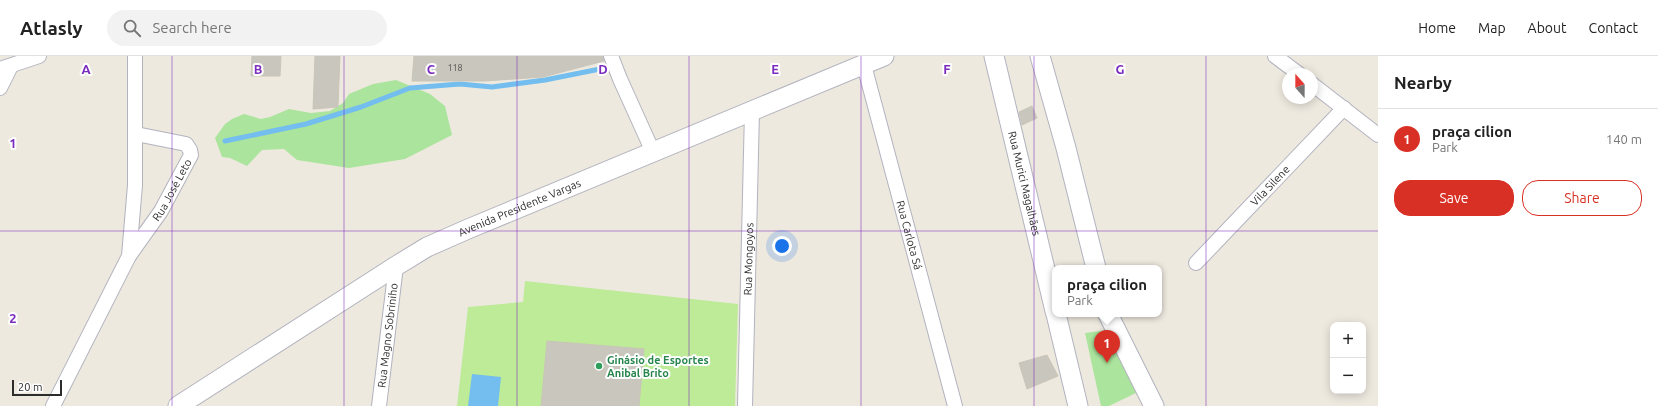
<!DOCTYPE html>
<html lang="en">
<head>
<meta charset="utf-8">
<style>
  body { margin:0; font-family:Ubuntu,sans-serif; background:#f2f2f2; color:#222 }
  .controls { position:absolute; right:12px; bottom:12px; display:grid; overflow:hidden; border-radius:8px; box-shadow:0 2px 10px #0003 }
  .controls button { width:36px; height:36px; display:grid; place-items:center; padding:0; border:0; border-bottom:1px solid #e0e0e0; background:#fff; color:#222; font:20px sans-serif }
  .compass { position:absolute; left:1282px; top:12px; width:36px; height:36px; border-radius:50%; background:#fff; box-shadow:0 2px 10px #0003; rotate:339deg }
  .scale { position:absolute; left:12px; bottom:10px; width:50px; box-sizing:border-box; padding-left:4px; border:2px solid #2c2c2c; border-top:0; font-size:11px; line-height:14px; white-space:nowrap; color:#2c2c2c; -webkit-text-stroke:3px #fff; paint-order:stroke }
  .you { position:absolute; left:782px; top:190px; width:14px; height:14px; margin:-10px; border:3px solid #fff; border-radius:50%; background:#1a73e8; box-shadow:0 0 0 6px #1a73e833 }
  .badge { display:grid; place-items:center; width:26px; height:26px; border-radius:50%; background:#d93025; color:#fff; font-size:13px; font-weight:700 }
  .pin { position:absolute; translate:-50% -33px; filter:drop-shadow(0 1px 2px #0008) }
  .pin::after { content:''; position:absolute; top:21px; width:14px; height:12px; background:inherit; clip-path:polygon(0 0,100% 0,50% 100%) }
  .popup { position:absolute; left:1052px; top:209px; width:110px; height:52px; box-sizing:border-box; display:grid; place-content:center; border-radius:8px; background:#fff; filter:drop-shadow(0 1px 3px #0005); font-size:13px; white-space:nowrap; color:#767676 }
  .popup b { font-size:15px; color:#222 }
  .popup::after { content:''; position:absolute; left:50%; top:100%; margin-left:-8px; border:8px solid transparent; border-top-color:#fff }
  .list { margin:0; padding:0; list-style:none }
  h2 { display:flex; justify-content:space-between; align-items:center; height:52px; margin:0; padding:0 16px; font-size:17px }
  h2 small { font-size:13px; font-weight:400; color:#767676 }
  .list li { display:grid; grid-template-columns:26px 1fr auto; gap:12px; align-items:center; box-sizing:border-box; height:60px; padding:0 16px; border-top:1px solid #e0e0e0 }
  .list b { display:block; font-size:15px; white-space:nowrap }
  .list p { margin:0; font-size:13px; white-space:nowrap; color:#767676 }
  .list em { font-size:13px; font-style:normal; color:#767676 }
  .actions { display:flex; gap:8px; padding:12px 16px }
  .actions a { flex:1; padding:9px 0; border:1px solid #d93025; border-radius:16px; text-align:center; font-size:14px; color:#d93025 }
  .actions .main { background:#d93025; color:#fff }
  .icon { flex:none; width:22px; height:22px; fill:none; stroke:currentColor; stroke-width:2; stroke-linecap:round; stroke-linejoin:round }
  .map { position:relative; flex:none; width:1378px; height:350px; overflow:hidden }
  header { display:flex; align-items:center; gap:24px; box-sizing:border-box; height:56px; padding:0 20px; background:#fff; border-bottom:1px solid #e0e0e0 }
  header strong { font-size:19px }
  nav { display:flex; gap:22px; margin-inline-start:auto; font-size:14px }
  .search { width:280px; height:36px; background:#f2f2f2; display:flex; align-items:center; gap:10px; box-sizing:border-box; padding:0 14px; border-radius:22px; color:#767676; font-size:15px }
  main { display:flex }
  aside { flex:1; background:#fff }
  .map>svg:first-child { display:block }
  .green { fill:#abe49c }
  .pitch { fill:#bdeb98 }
  .water { fill:#73beef }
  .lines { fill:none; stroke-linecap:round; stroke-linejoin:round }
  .stream { stroke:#73beef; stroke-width:5 }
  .building { fill:#c9c6be; stroke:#c9c5b8 }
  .street-casing { stroke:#b2b3bf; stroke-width:16 }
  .secondary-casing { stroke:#b2b3bf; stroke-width:21 }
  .street { stroke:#fff; stroke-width:14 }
  .secondary { stroke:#fff; stroke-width:19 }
  .grid { fill:none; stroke:#7b2cbf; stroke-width:1; stroke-opacity:0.55 }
  .leisure-dot { fill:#2e9e5b; stroke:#fff; stroke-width:1.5 }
  .labels { text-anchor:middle; stroke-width:4; stroke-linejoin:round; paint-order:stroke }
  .number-label { font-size:9px; fill:#535250 }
  .street-label { font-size:11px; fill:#2c2c2c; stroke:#fff }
  .leisure-label { font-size:11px; font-weight:bold; fill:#27864d; stroke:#fff; text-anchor:start }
  .grid-label { font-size:13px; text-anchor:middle; font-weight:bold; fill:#7b2cbf; stroke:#fff; stroke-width:4; stroke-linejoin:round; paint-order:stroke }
</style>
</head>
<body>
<header>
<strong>Atlasly</strong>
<div class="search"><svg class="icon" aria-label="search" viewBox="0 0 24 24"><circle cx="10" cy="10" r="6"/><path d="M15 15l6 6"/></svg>Search here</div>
<nav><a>Home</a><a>Map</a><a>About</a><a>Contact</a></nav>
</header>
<main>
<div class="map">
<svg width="1378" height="350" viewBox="0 0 1378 350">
  <rect width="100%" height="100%" fill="#eee9df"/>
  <!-- green -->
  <g class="green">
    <path d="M396,24L430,38L445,50L452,79L405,103L349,112L297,104L284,93L262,94L247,110L230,102L222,101L215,82L225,68L232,63L244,58L261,63L270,61L289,53L311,57L330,55L343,47L349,38L373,28Z"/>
    <path d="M1108,274L1136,337L1109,350H1101L1085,277Z"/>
  </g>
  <!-- pitch -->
  <path class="pitch" d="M525,225L738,248L735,350H457L468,251L523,246Z"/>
  <!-- water -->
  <path class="water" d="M472,318L501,321L498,350H468Z"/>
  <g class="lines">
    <!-- stream -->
    <path class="stream" d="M225,85L306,68L361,51L410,32L460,28L492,31L545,24L605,12"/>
  </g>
  <!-- building -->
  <g class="building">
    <path d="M252,0H281L280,20H251Z"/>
    <path d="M315,0H340L338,51L313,53Z"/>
    <path d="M414,0H603L604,5L543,21L485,25H412Z"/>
    <path d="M1032,50L1037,62L1022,69L1019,56Z"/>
    <path d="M547,285L644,293L639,350H541Z"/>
    <path d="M1047,299L1058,320L1027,333L1019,307Z"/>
  </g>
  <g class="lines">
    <!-- street casing -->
    <g class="street-casing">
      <g id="street">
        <path d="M611,0L620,23L653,96"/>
        <path d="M1275,0L1299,18"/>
        <path id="s1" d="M864,9L955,350"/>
        <path d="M0,13L39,0"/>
        <path d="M1312,28L1378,79"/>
        <path d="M0,32L11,10"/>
        <path id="s2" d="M129,200L161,155L191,99L190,94L186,88L136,78"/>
        <path id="s3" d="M1196,207L1344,52"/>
        <path d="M53,350L129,200L135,129V0"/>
        <path id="s4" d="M379,350L396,210"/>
        <path id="s5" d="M745,350L752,55"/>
      </g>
    </g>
    <!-- secondary casing -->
    <g class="secondary-casing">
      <g id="secondary">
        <path id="s6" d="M994,0L1055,255"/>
        <path d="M1040,0L1066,92L1096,212"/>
        <path d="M1056,258L1078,350"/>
        <path d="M1108,258L1154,350"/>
        <path id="s7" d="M178,350L396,210L427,191L468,173L884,0"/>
      </g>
    </g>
    <!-- street -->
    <use href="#street" class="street"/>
    <!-- secondary -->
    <use href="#secondary" class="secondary"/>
  </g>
  <!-- grid -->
  <path class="grid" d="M172,0V350M344,0V350M517,0V350M689,0V350M861,0V350M1034,0V350M1206,0V350M0,175H1378"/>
  <!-- markers -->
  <circle class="leisure-dot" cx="599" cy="310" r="4"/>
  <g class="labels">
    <!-- number labels -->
    <g class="number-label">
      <text x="455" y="15">118</text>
    </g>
    <!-- street labels -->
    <g class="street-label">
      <text dy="4" stroke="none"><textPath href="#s6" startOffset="131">Rua Murici Magalhães</textPath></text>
      <text dy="4" stroke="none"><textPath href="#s3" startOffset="107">Vila Silene</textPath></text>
      <text dy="4" stroke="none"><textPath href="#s2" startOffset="79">Rua José Leto</textPath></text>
      <text dy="4" stroke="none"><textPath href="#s7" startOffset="396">Avenida Presidente Vargas</textPath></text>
      <text dy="4" stroke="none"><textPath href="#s1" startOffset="176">Rua Carlota Sá</textPath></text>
      <text dy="4" stroke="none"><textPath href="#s5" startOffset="147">Rua Mongoyos</textPath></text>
      <text dy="4" stroke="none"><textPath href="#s4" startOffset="71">Rua Magno Sobriniho</textPath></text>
    </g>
    <!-- leisure labels -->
    <g class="leisure-label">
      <text x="607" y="308">Ginásio de Esportes<tspan x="607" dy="13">Anibal Brito</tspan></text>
    </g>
  </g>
  <g class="grid-label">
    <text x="86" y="18">A</text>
    <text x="258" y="18">B</text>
    <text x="431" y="18">C</text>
    <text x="603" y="18">D</text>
    <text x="775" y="18">E</text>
    <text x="947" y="18">F</text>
    <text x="1120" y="18">G</text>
    <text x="13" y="92">1</text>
    <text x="13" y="267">2</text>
  </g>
</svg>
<div class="controls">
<button>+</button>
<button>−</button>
</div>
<svg class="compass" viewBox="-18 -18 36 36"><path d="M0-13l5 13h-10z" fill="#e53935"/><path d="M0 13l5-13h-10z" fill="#767676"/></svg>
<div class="scale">20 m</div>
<div class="you"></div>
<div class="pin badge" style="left:1107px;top:307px">1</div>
<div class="popup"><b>praça cilion</b>Park</div>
</div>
<aside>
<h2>Nearby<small></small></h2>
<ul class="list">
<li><span class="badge">1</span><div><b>praça cilion</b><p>Park</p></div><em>140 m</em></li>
</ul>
<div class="actions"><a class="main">Save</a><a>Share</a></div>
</aside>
</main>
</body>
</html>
